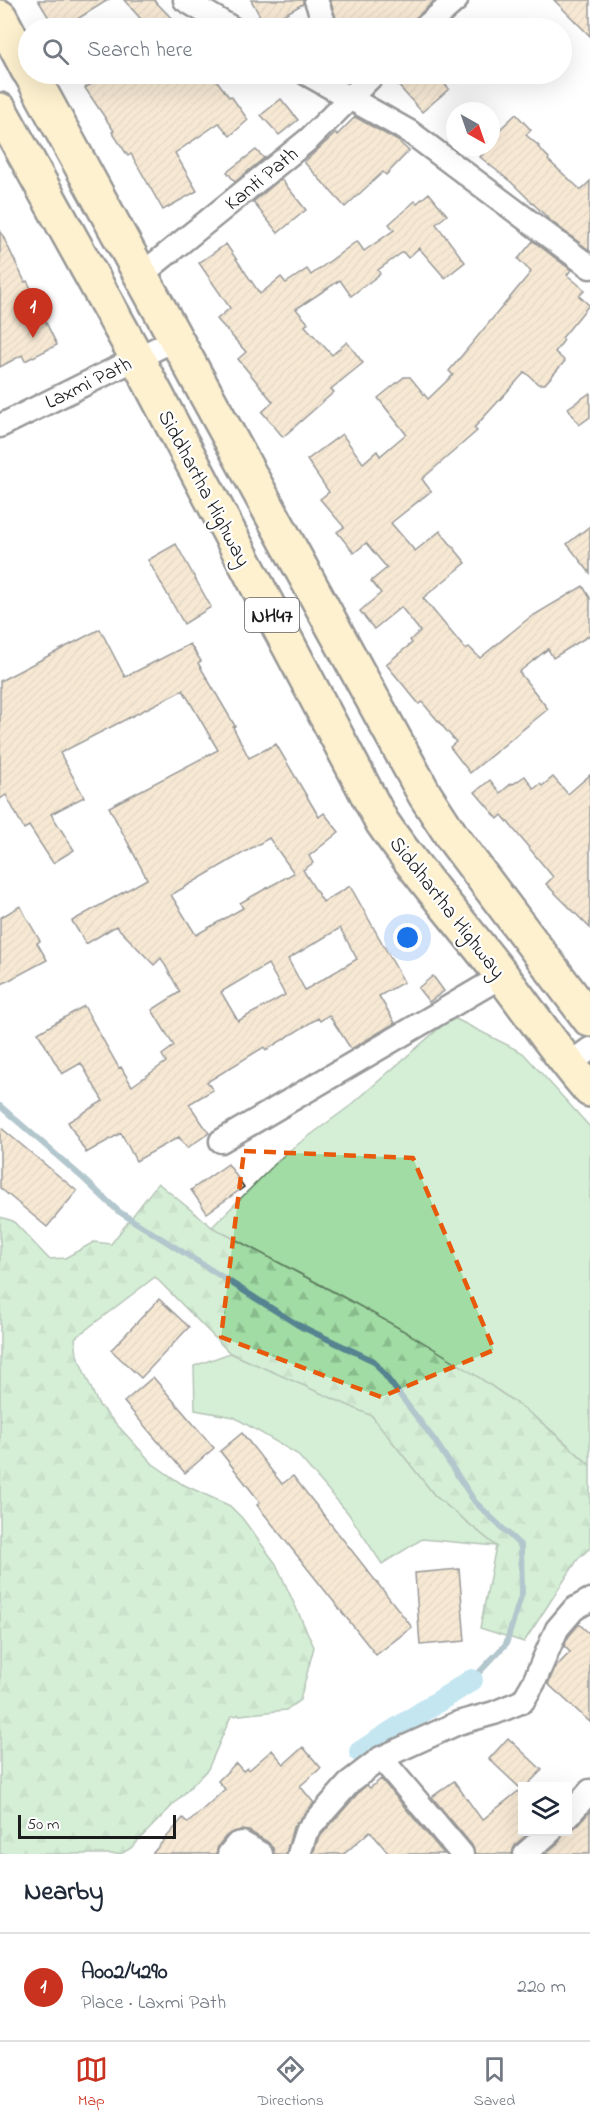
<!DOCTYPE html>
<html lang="en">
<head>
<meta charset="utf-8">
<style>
  body { margin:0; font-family:"Indie Flower",sans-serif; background:#f6f6f7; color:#1f2937 }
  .controls { position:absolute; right:18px; bottom:18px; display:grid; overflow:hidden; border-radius:0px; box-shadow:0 6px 24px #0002 }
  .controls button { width:54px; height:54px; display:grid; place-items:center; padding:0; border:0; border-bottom:2px solid #e0e1e3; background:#fff; color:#1f2937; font:30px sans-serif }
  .compass { position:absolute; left:446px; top:102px; width:54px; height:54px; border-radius:50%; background:#fff; box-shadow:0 6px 24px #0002; rotate:140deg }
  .scale { position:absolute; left:18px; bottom:15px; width:158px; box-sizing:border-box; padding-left:6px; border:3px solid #1c1c1c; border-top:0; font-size:16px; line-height:21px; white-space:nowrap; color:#1c1c1c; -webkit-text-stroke:4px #fff; paint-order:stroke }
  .you { position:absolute; left:408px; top:938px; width:21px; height:21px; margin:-15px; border:4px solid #fff; border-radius:50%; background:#1a73e8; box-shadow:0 0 0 9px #1a73e833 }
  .badge { display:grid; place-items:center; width:39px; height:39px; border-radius:50%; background:#c8321e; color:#fff; font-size:20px; font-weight:700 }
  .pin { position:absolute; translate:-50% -50px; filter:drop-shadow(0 2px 3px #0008) }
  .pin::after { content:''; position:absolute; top:32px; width:21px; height:18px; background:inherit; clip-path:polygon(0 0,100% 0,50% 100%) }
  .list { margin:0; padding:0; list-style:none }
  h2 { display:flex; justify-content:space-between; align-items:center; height:78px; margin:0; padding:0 24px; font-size:26px }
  h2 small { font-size:20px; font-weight:400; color:#747a83 }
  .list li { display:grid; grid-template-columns:39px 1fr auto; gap:18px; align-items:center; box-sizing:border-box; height:108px; padding:0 24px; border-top:2px solid #e0e1e3 }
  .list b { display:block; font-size:22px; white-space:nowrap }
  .list p { margin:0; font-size:20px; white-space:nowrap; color:#747a83 }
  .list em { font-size:20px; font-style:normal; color:#747a83 }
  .icon { flex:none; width:33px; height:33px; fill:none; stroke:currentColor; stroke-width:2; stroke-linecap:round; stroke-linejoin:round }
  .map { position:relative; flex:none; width:590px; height:1854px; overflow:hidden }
  .search { position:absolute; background:#fff; box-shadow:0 6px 24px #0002; left:18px; right:18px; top:18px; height:66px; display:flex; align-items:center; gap:15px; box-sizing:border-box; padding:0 21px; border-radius:33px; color:#747a83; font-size:22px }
  .sheet { height:186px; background:#fff }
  nav { display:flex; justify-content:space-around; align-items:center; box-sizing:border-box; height:84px; border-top:2px solid #e0e1e3; background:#fff; font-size:16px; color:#747a83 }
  nav a { display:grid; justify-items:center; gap:3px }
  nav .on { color:#c8321e }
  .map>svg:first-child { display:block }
  .forest { fill:url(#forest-firs); stroke:#5e7c60; stroke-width:1.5 }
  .park { fill:#a0dca3; stroke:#5e7c60; stroke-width:1.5 }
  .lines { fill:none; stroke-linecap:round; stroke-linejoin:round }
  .stream { stroke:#568390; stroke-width:6 }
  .canal { stroke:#7dc7de; stroke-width:22 }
  .building { fill:url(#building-hatch); stroke:#1c1c1c; stroke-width:1.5; fill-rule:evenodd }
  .minor-casing { stroke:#1c1c1c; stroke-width:27 }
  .highway-casing { stroke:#1c1c1c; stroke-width:38 }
  .minor { stroke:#fff; stroke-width:22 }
  .highway { stroke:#fadf96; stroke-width:33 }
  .marked { fill:none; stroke:#e8590c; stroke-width:4.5; stroke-dasharray:12 8; stroke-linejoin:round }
  .labels { text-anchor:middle; stroke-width:4.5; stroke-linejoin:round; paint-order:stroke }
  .shield { fill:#fff; stroke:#606060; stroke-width:1.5 }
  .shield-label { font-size:20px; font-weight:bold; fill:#1c1c1c }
  .street-label { font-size:21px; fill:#1c1c1c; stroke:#fff }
</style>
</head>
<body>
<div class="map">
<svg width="590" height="1854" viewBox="0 0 590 1854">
  <defs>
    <pattern id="forest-firs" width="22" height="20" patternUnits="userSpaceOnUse" patternTransform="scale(1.5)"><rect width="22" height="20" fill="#a0dca3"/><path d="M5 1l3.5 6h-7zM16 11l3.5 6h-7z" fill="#89bc8c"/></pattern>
    <pattern id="building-hatch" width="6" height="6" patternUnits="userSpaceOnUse" patternTransform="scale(1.5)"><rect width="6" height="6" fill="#ebcd9e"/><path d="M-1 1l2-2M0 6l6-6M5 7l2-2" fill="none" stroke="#c9af88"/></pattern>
  </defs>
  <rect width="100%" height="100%" fill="#fff"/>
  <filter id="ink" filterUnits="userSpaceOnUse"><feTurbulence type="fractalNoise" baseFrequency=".0167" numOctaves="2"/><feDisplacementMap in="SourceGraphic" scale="12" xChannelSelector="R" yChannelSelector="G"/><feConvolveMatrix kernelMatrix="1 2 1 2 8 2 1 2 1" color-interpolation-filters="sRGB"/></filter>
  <g filter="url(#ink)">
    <!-- forest -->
    <path class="forest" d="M158,1183L212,1227L371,1312L448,1356L533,1415L590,1465V1548L578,1559L524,1642L480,1628L496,1546L435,1496L372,1416L230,1353L155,1277L75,1338L77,1355L98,1404L153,1464L182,1484L230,1506L242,1518L276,1564L314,1647L300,1700L286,1710L231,1716L208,1769L131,1848L121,1854H0V1217L13,1221L49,1259L65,1258L94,1242L111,1244Z"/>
    <!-- park -->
    <g class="park">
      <path d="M452,1017L523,1053L590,1127V1465C571,1448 552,1429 531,1414C432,1340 321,1285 212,1227L286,1153L350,1106Z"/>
      <path d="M230,1353L372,1416L435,1496L496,1546L422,1539L382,1564L348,1513L297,1454L234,1417L195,1410L194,1366Z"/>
    </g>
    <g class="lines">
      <!-- stream -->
      <path class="stream" d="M0,1106L84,1179L118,1211L298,1325L374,1361L435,1441L475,1502L521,1546L522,1593L506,1644L472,1680"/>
      <!-- canal -->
      <path class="canal" d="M360,1752L472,1680"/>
    </g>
    <!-- building -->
    <g class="building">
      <path d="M38,0H108L63,28H55Z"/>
      <path d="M124,0H154L181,28H128L140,18Z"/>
      <path d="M251,0H303V4L265,25Z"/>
      <path d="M330,0H435L405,28H339Z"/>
      <path d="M554,0H590V36Z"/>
      <path d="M86,74H212L229,97L231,96L248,120L230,136L219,123L175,153L197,191L163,210L131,154L128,156L112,132L114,131L85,88L93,83Z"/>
      <path d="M388,74H436L449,89L422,112Z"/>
      <path d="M281,99L298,120L279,135L261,115Z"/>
      <path d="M516,114L531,130L526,135L539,146L538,147L549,158L548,160L581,190L590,181L589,250L551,221L512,183L480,157L489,147H491L498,136L496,133Z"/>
      <path d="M355,117L398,141L409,151L386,175L383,172L345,207L304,162L336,133L337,135Z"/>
      <path d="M256,150L264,158L235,182L227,172Z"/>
      <path d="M281,179L306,210L278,233L253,202Z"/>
      <path d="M429,193L447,215L436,224L465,262L445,278L419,248L408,258L403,252L378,270L380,274L351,296L340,280L296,309L308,323L305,326L332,355L347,342L363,363L331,389L334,392L283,437L262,412L273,402L238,359L246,352L217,319L230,308L199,263L226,244L260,294L281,277L286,283L307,269L311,275L357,241L364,251L394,230L389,224L415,201L417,203Z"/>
      <path d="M0,230L25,282L27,281L38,301L36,302L57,345L25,361L22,355L0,367Z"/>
      <path d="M533,241L571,270L567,275L585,290L579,296L589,305L562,338L564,340L555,352L565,361L545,384H538L525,372L474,428L477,431L422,479L431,491L391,523L415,551L440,531L466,563L423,598L466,650L469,647L480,658L529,618L583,586L590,598V635L553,658L548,649L519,672L548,709L470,773L450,747L456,742L422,702L419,704L386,664L412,643L410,640L420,631L401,607L374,629L360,611L381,593L371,581L387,568L366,543L354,553L337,532L344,527L320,499L329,492L307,460L342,434L363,463L377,451L380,456L406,434L378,398L404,377H410L428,399L453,375L449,371L531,272L518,259Z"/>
      <path d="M590,393V417L579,425L568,408Z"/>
      <path d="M590,526V573L567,544Z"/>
      <path d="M176,544L211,607L184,624L148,560Z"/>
      <path d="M100,629L125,677L190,644L201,661L198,663L235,726L233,727L249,758L276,744L319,817L324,813L339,832L309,856L313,863L303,870L323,902L350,886L404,982L379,996L395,1023L351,1049L329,1015L320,1021L318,1018L266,1050L264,1047L207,1082L213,1090L189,1104L209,1133L187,1148L179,1137L136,1161L121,1133L86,1153L68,1122L103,1101L81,1063L62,1074L38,1033L84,1006L119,1068L121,1067L132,1086L166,1062L162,1055L174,1046L152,1010L180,992L161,958L154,965L116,926L86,944L72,921L147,879L109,807L218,750L183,690L60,753L84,797L51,814L74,850L53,863L29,826L24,829L6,795L0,799V681ZM269,838L294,873L240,903L243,908L196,935L171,895ZM340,928L357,959L305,990L288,959ZM268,964L285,995L238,1021L221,992Z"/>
      <path d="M590,775V928L546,884L553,877L502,815L498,819L475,792L490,780L500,793L512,783L513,784L525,776L534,789L540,784L542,786L553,777L568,794Z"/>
      <path d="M20,906L40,941L37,943L47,960L0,985V918Z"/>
      <path d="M433,976L444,991L429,1002L418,988Z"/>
      <path d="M0,1127L77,1191L47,1227L0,1188Z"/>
      <path d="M228,1164L244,1187L207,1213L191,1190Z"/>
      <path d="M159,1299L189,1327L141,1378L111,1350Z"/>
      <path d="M153,1377L214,1448L185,1473L124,1402Z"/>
      <path d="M242,1433L282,1484L293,1476L412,1627L376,1655L257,1505L260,1502L220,1451Z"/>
      <path d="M459,1569L465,1641L420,1645L415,1573Z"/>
      <path d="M579,1624L590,1634V1722L548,1684L555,1668L570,1652L564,1646L569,1636Z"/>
      <path d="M508,1738L542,1770L526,1786H522V1832H530L516,1844L512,1854H475L472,1845L432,1797L454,1781L482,1820L521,1789L489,1759Z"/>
      <path d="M303,1747L321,1768L300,1786L314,1803L293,1827L286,1854H274L273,1848L268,1842L249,1831L240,1830L226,1836L218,1846L216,1854H152L183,1818L188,1823L225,1789L218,1781L236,1763L243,1771L247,1768L249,1770L272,1750L284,1764Z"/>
      <path d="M381,1779L444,1854H389L370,1831L344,1854H313L318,1839L360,1791L367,1785L370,1788Z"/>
      <path d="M590,1811V1854H545L559,1842L563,1832H568L578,1825Z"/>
    </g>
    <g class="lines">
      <!-- minor casing -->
      <g class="minor-casing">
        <g id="minor">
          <path d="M185,0L232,28"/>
          <path d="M316,0L326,28"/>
          <path d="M424,28L456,0"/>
          <path d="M307,74L410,132L590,267"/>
          <path d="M141,275L309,139L374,74"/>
          <path d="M0,426L176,339"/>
          <path d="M568,1065L590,1049"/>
          <path d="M221,1141L502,976"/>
          <path d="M381,1758L462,1854"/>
          <path d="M568,1816L590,1791"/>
          <path d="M229,1854L237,1844L242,1843L261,1854"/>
          <path d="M299,1854L306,1832L351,1781L381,1758L458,1723L494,1713L523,1701L534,1682L557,1629L574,1609L590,1600"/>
          <path d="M525,1854L550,1832"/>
        </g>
      </g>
      <!-- highway casing -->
      <g class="highway-casing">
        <g id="highway">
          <path d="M0,17L28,70"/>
          <path d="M31,74L425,795L453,838L590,1020"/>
          <path d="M0,110L137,358L382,822C419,876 463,925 503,977C532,1015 558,1054 590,1090"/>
        </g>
      </g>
      <!-- minor -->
      <use href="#minor" class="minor"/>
      <!-- highway -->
      <use href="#highway" class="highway"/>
    </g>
  </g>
  <!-- marked area -->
  <path d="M0 0H590V1854H0ZM244,1151L413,1158L494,1350L381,1397L221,1337Z" fill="#fff" fill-opacity=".55" fill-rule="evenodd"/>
  <path class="marked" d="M244,1151L413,1158L494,1350L381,1397L221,1337Z"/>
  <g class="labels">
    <!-- shield labels -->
    <rect class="shield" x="245" y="598" width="54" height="34" rx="4.5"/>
    <g class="shield-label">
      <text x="272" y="622">NH47</text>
    </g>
    <!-- street labels -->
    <g class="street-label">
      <text transform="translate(261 178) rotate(-39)" y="7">Kanti Path</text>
      <text transform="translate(88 382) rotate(-26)" y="7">Laxmi Path</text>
      <text transform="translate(205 488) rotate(62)" y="7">Siddhartha Highway</text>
      <text transform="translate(448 907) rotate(52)" y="7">Siddhartha Highway</text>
    </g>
  </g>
</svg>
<div class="controls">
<button><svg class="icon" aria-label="layers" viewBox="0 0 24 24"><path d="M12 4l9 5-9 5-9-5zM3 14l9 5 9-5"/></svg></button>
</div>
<svg class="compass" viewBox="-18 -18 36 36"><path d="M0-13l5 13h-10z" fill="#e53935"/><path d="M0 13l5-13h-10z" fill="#747a83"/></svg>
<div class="scale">50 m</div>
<div class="you"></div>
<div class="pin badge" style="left:33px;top:338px">1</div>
<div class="search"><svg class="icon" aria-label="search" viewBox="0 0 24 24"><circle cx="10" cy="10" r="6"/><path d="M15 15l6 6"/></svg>Search here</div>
</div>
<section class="sheet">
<h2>Nearby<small></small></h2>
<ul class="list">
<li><span class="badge">1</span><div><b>A002/4290</b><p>Place · Laxmi Path</p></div><em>220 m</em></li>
</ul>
</section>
<nav>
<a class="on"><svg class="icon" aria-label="map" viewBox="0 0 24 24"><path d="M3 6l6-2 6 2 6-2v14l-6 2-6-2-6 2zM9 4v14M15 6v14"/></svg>Map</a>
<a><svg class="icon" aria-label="directions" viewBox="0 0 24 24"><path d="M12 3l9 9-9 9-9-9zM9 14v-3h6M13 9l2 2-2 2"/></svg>Directions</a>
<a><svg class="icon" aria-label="saved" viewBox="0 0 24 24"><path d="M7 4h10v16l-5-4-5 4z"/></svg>Saved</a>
</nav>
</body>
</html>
